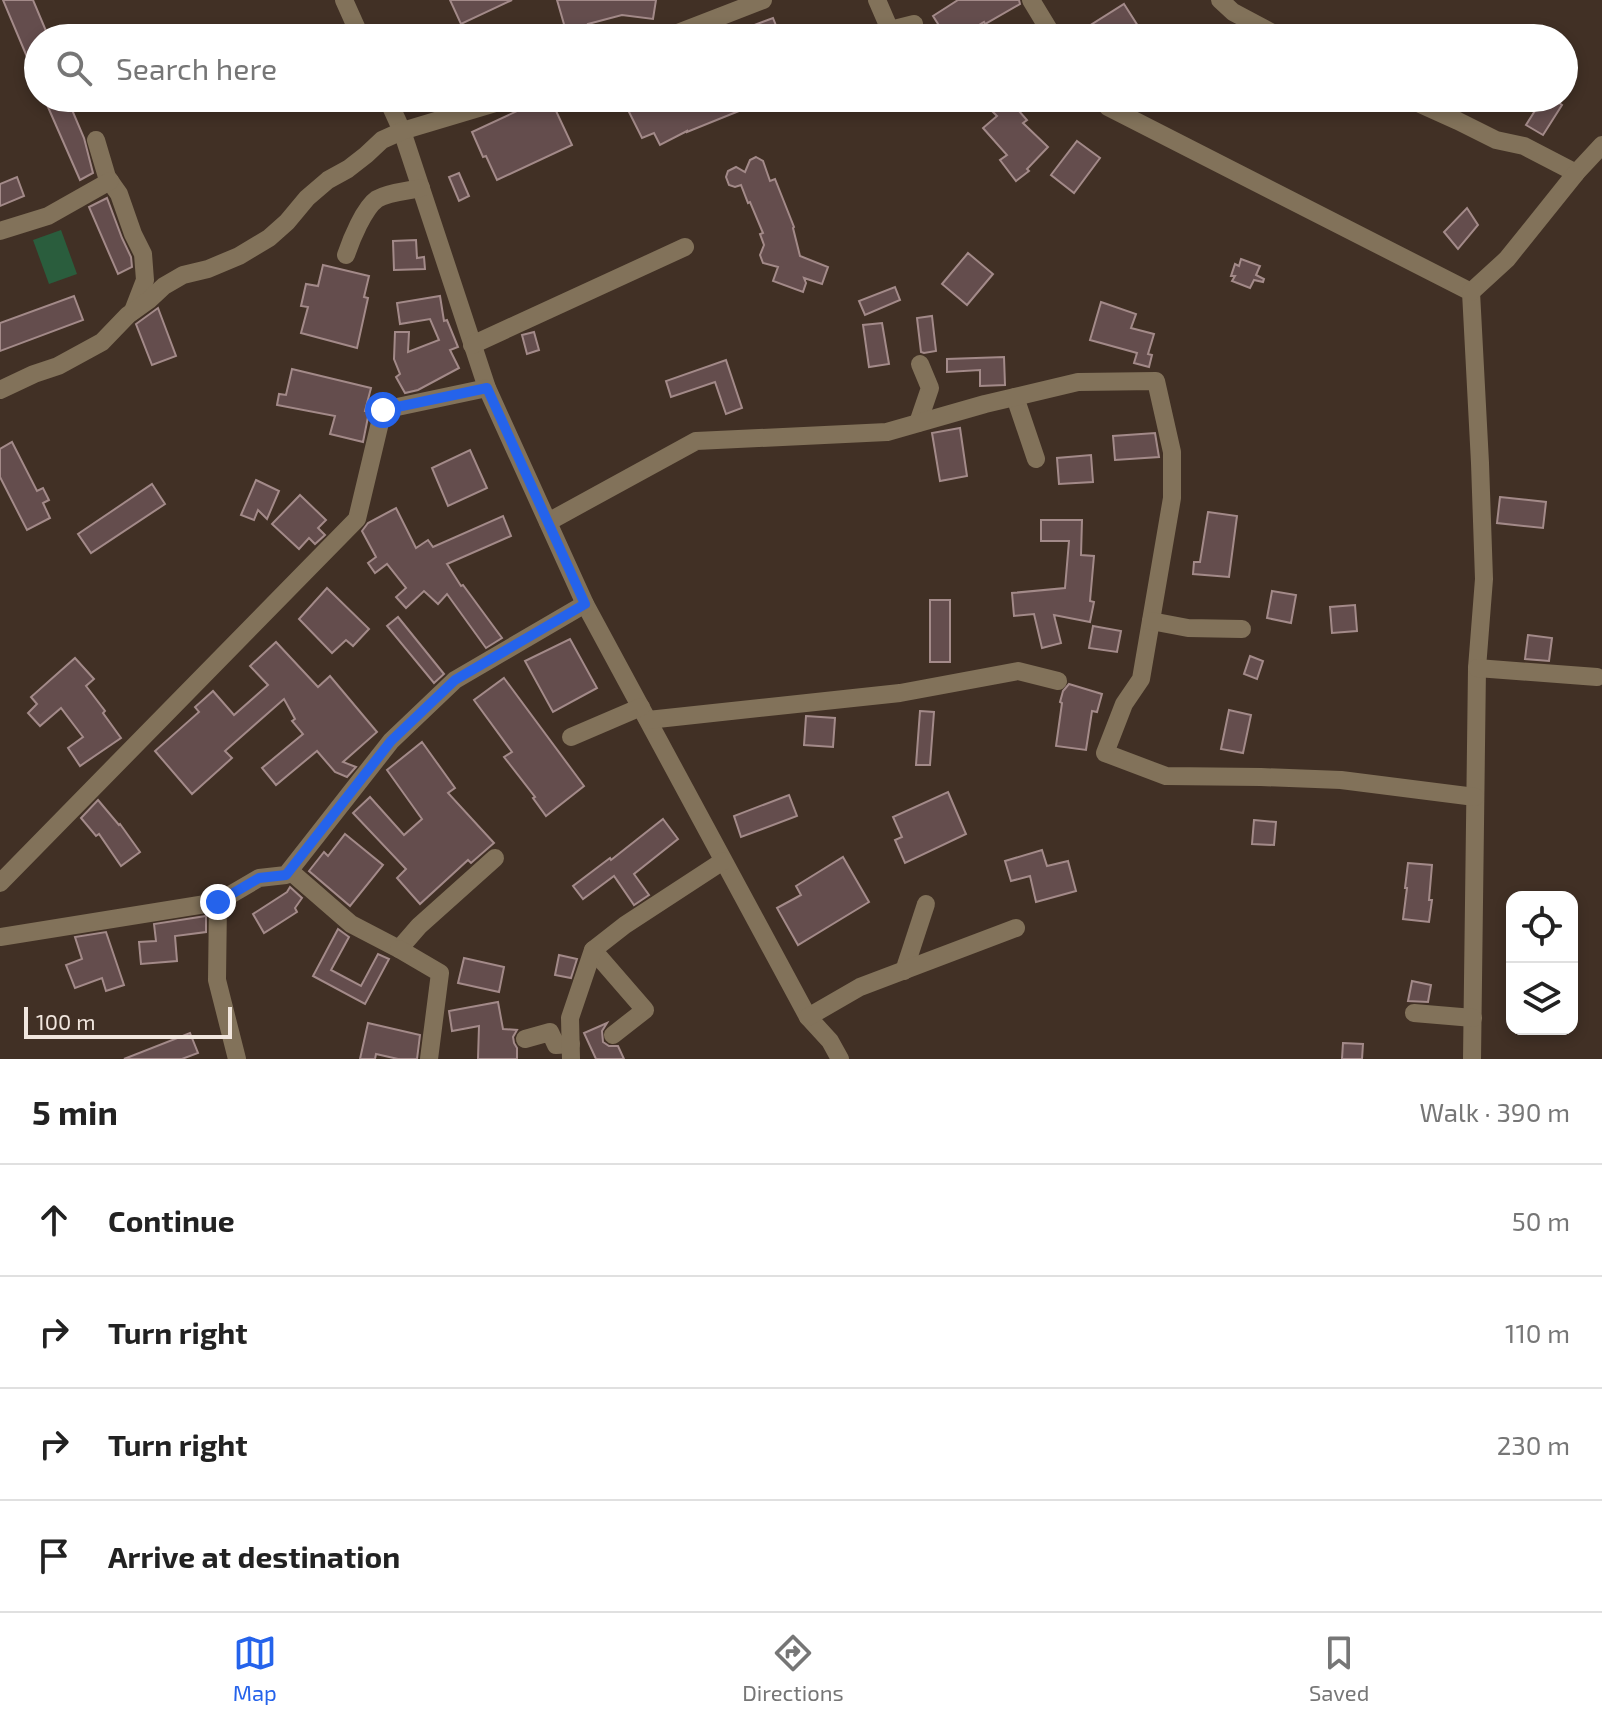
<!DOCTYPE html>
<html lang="en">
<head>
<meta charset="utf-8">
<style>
  body { margin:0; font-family:"Exo 2",sans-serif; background:#f2f2f2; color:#222 }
  .controls { position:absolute; right:24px; bottom:24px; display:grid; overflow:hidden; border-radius:16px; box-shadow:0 4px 12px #0003 }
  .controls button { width:72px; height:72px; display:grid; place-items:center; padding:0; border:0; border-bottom:2px solid #e0e0e0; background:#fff; color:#222; font:40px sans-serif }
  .scale { position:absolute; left:24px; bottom:20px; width:208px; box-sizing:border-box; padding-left:8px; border:4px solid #f1e6de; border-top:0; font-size:22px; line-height:28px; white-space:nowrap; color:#f1e6de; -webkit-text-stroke:6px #413025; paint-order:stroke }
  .stop { position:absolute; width:24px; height:24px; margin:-18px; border:6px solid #2563eb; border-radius:50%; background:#fff }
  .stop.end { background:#2563eb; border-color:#fff; box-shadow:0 2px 8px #0008 }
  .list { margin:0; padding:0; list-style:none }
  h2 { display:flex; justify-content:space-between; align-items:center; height:104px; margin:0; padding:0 32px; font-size:34px }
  h2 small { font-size:26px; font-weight:400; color:#767676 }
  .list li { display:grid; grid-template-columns:52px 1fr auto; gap:24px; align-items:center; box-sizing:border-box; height:112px; padding:0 32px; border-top:2px solid #e0e0e0 }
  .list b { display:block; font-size:30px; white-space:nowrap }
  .list em { font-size:26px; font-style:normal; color:#767676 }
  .icon { flex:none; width:44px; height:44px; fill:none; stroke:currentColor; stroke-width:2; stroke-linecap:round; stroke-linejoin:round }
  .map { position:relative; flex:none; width:1602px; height:1059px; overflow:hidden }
  .search { position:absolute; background:#fff; box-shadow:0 4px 12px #0003; left:24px; right:24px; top:24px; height:88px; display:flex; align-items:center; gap:20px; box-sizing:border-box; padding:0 28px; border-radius:44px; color:#767676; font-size:30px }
  .sheet { height:552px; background:#fff }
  nav { display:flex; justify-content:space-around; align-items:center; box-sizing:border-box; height:112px; border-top:2px solid #e0e0e0; background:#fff; font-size:22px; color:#767676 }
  nav a { display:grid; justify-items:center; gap:4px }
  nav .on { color:#2563eb }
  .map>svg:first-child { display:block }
  .green { fill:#2a5d3d }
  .building { fill:#644d4d; stroke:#a38a89; stroke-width:2 }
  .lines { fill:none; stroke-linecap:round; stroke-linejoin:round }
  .minor { stroke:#82725a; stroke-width:18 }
  .route { stroke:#2563eb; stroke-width:10 }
</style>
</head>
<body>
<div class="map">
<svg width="1602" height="1059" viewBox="0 0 1602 1059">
  <rect width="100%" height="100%" fill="#413025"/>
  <!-- green -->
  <path class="green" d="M61,230L77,274L49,284L33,240Z"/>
  <!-- building -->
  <g class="building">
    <path d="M3,0H33L49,38H38V83Z"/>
    <path d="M450,0H512L461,24Z"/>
    <path d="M557,0H656L653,19L622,15L588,24L592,36L584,38H568Z"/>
    <path d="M958,0H1019L1020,4L985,24L984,22L958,38H947L933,16Z"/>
    <path d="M1124,4L1138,26L1120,38H1070Z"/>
    <path d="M773,18L781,38H723V37Z"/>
    <path d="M44,98H67L84,138L93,173L80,180Z"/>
    <path d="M545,98H550L572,145L497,180L486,156L483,157L472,132Z"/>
    <path d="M622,98H682L688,110L717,98H771L687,132V131L660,145L654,133L642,138Z"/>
    <path d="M1543,98H1552L1562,105L1543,135L1526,125Z"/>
    <path d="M1000,99L1007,106L1011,102L1027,120L1023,123L1048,147L1027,169L1029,171L1016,181L1000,160L1007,155L983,128L997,116L989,108Z"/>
    <path d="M1077,141L1100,158L1074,193L1051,175Z"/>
    <path d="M756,157L763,161L770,181L775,179L794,227L793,228L800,256L828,267L822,284L804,278L806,283L803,292L773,281L778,267L763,263L760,255L764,245L760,234L763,233L750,202L748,203L741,185L735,187L729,185L726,177L728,171L736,167L745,172L750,160Z"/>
    <path d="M459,173L469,196L459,201L449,177Z"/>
    <path d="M17,177L24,196L0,206V184Z"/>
    <path d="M107,198L122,238L131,257L132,267L118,274L89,207Z"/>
    <path d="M1467,208L1478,225L1458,249L1444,232Z"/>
    <path d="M416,240L417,258L424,257L425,269L394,270L393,241Z"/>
    <path d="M968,253L993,274L967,305L942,284Z"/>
    <path d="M1241,259L1260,266L1256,275L1264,279L1263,282L1254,280L1250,288L1232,281L1235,276H1231L1235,264L1239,266Z"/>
    <path d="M323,265L369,276L364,297L368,298L357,348L301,333L308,307L301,306L306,284L318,286Z"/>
    <path d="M895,287L900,300L865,315L859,301Z"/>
    <path d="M74,296L83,320L0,351V323Z"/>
    <path d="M440,296L444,321L447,320L458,347L450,350L459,368L418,390L405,393L396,377L400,374L394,359L395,332H409L408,352L439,340L430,319L400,324L397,303Z"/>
    <path d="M1101,302L1136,314L1131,328L1154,334L1148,354L1152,355L1149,367L1134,363L1137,353L1090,340Z"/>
    <path d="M158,308L176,356L152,365L136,324Z"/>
    <path d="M932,316L936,351L924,353L921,352L917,318Z"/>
    <path d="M882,323L889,364L869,367L863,325Z"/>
    <path d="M534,332L539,350L527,354L522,335Z"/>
    <path d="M1004,357L1005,385L980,386V370L947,372V359Z"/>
    <path d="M726,360L742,408L726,414L715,382L671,397L666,381Z"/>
    <path d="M292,369L371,388L365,411L369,412L363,442L330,434L335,416L277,405L279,394L286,395Z"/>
    <path d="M960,428L967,476L940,481L932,433Z"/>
    <path d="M1155,433L1159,457L1115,460L1113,436Z"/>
    <path d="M12,442L37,491L43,488L49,500L43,503L50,518L27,530L0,477V449Z"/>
    <path d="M470,450L487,488L448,506L432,468Z"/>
    <path d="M1091,455L1093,482L1059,484L1057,458Z"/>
    <path d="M256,480L279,491L267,519L258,510L254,520L241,515Z"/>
    <path d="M152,484L165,504L91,553L78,534Z"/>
    <path d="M300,495L326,520L318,528L325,535L315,544L309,538L299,549L272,524Z"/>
    <path d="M1500,497L1546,502L1543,528L1497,523Z"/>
    <path d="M396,508L416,548L428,540L433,547L503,516L511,536L447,564L461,586L463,585L502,638L486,648L447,594L438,604L424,591L406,608L396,597L406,588L387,564L375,573L368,563L376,557L362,531L368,523Z"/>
    <path d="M1208,512L1237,516L1229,577L1193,574L1194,562H1200Z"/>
    <path d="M1041,520H1082L1081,555L1094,556L1090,601L1094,602L1090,622L1054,615L1061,643L1042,648L1034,614L1014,616L1012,593L1065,588L1069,541H1041Z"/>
    <path d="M327,588L369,629L353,646L346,640L332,653L299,619Z"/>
    <path d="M1272,591L1296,595L1291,623L1267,618Z"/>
    <rect x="930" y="600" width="20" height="62"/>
    <path d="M1355,605L1357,631L1332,633L1330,607Z"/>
    <path d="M398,617L444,674L434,683L387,626Z"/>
    <path d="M1093,626L1121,631L1117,652L1089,648Z"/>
    <path d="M1528,635L1552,638L1549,661L1525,659Z"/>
    <path d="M570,639L597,688L553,712L525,661Z"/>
    <path d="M276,642L318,687L330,676L377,732L343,762L356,767L347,777L335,772L317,751L276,785L262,768L303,734L292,721L295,719L284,699L225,751L232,758L192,794L155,751L199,712L195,707L213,691L234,715L268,685L250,666Z"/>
    <path d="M1250,656L1263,661L1257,679L1244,674Z"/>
    <path d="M75,658L94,679L86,686L105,711L103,713L121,738L80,766L68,748L83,737L61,708L40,726L28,713L37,704L31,697Z"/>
    <path d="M504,678L584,786L546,816L533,798L535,797L504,757L512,752L474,700Z"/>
    <path d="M1069,684L1102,694L1097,712L1092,711L1086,750L1056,746L1062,703L1060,702L1063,691Z"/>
    <path d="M1229,710L1251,715L1243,753L1221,749Z"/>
    <path d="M920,711L934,712L930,765H916Z"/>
    <path d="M806,716L835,718L833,747L804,745Z"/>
    <path d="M422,742L455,788L448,793L494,843L471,863L468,860L420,904L397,878L406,869L353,813L370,797L404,835L422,819L387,770Z"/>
    <path d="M948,792L966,834L905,863L895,840L902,837L893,817Z"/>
    <path d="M789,795L797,816L741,837L734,816Z"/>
    <path d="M98,800L119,825L120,824L140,852L121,866L99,834L96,836L81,818Z"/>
    <path d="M663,819L678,839L634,874L649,895L634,905L614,876L583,899L573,886L610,858L611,860Z"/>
    <path d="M1254,820L1276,822L1274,845L1252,844Z"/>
    <path d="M345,834L383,865L350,906L309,871L324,852L328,856Z"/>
    <path d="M1042,850L1047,866L1068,861L1076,891L1036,902L1030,876L1011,881L1005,861Z"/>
    <path d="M843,857L869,902L798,945L777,908L801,895L796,886Z"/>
    <path d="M1408,863L1432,865L1429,900H1432L1429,922L1403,919L1407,888H1405Z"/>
    <path d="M290,887L302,898L295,908L297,912L264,933L253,914L287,892Z"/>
    <path d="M206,916V932L175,936L177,961L141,964L139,942L156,941L154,924Z"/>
    <path d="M338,929L349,937L331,970L361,986L378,954L389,959L365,1004L313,976Z"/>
    <path d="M106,932L124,985L106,991L102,978L75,988L66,965L82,959L75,937Z"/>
    <path d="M559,955L577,959L571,978L555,975Z"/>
    <path d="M464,958L504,967L499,992L458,983Z"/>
    <path d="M1412,981L1431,985L1428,1002L1408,1001Z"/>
    <path d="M498,1002L503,1029L517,1030L513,1037L514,1043L517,1048V1059H478L479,1026L452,1031L449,1011Z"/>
    <path d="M368,1023L420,1035L417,1059H398L376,1054L375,1059H360Z"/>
    <path d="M607,1023L602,1031L603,1042L609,1046H618L624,1059H596L584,1033Z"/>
    <path d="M190,1033L198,1053L182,1059H124Z"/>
    <path d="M1343,1043L1363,1044L1362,1059H1342Z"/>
  </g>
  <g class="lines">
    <!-- minor -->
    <g class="minor">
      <path d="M344,0L361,38"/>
      <path d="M877,0L890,30L914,24"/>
      <path d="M1031,0L1054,38"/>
      <path d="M1220,0L1233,12L1282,38"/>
      <path d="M665,38L763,0"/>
      <path d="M387,98L402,131L487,388L585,604L808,1017L830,1041L840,1059"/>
      <path d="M1101,98L1108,107L1471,292L1480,463L1484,579L1477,668L1472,1059"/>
      <path d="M1407,98L1458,121L1496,140L1524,146L1576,173"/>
      <path d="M96,140L107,177L119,194L133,234L143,254L145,280L133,311"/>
      <path d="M0,231L48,216L110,181"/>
      <path d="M346,255C351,240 364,208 377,199C389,192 408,191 421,188"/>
      <path d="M1471,292L1507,259L1576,173L1602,145"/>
      <path d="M472,345L685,247"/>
      <path d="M0,390L34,374L58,366L102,342L128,315L149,300L164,286L183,275L208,269L239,256L269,238L287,222L307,198L328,180L348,169L366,155L382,140L402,131L512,98"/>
      <path d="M1015,397L1036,459"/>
      <path d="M918,423L930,388L920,364"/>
      <path d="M548,522L696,441L887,432L985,404L1078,382L1156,381L1172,452V498L1141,679L1124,704L1105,753L1166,776L1261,777L1341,780L1475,797"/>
      <path d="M1151,621L1188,628L1242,629"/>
      <path d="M1477,668L1597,677"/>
      <path d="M648,720L900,693L1018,671L1058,681"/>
      <path d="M571,737L641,707"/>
      <path d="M290,871L351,924L399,949L419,926L495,858"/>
      <path d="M0,883L357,519L383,410L487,388"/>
      <path d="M218,902L217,980L237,1059"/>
      <path d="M0,937L218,902L259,878L286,875L391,741L455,680L585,604"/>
      <path d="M399,949L440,973L429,1059"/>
      <path d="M593,950L645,1010L613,1035"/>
      <path d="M904,971L926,904"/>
      <path d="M1414,1013L1473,1018"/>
      <path d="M808,1017L860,987L1016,928"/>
      <path d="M525,1039L550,1032L556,1045L571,1044"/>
      <path d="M571,1059L570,1018L593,950L625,925L723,861"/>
    </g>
  </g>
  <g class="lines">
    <!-- route -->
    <path class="route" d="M218,902L259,878L286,875L391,741L455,680L585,604L487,388L383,410"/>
  </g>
</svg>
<div class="controls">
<button><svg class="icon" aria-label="locate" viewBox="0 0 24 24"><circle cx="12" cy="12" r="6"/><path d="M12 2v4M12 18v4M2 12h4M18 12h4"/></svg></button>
<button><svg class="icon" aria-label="layers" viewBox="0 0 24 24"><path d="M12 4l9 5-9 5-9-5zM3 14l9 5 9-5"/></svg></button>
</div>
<div class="scale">100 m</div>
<div class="stop" style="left:383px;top:410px"></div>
<div class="stop end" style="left:218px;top:902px"></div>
<div class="search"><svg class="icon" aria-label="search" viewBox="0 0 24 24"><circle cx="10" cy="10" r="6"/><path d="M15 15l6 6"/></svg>Search here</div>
</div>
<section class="sheet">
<h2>5 min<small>Walk · 390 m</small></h2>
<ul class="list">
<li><svg class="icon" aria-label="ahead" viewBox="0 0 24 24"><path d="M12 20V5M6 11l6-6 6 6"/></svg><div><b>Continue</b></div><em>50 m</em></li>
<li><svg class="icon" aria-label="right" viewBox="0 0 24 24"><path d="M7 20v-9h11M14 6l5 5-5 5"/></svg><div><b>Turn right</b></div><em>110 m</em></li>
<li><svg class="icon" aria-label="right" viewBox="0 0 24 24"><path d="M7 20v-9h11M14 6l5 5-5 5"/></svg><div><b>Turn right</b></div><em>230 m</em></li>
<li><svg class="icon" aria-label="arrive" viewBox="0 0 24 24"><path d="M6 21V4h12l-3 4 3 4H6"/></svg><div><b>Arrive at destination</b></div></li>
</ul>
</section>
<nav>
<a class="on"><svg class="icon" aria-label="map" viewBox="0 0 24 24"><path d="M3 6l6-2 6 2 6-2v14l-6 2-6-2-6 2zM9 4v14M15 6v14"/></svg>Map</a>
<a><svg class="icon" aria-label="directions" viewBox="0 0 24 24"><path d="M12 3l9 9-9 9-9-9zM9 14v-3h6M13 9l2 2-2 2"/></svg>Directions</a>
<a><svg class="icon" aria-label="saved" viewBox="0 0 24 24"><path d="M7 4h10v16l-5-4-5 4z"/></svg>Saved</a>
</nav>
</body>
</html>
